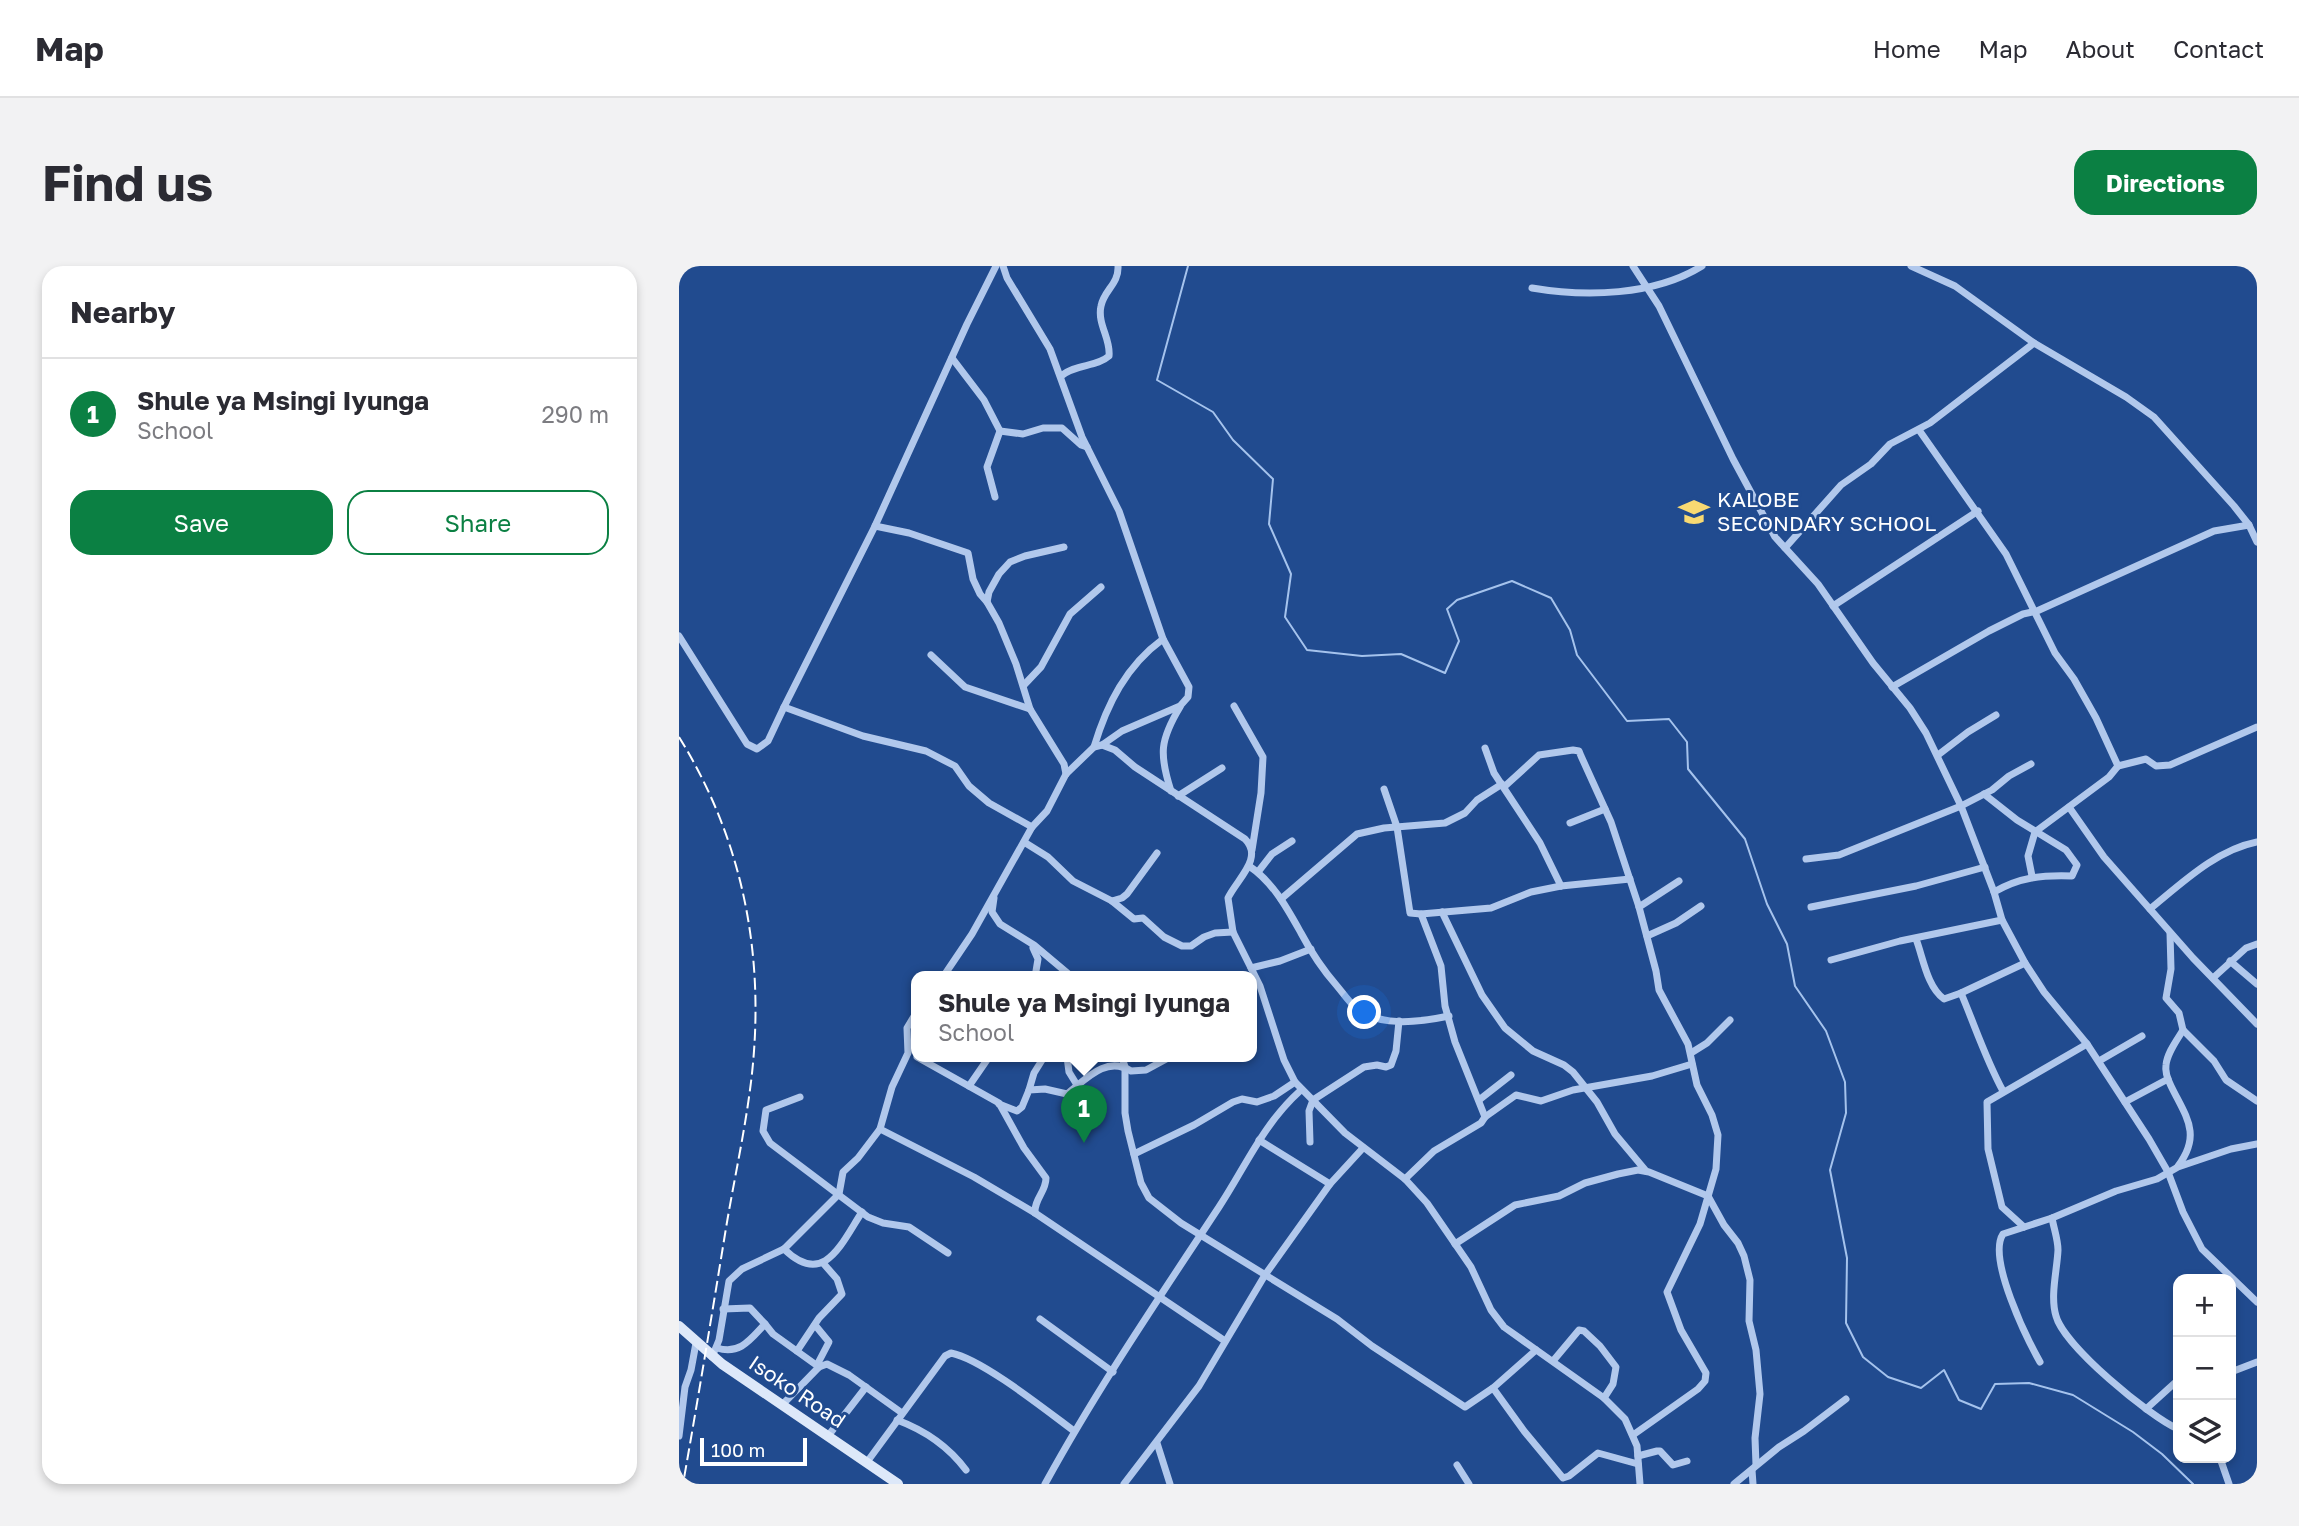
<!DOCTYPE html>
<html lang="en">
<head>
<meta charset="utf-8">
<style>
  body { margin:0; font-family:"Golos Text",sans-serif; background:#f2f2f3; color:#2b2b33 }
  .controls { position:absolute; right:21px; bottom:21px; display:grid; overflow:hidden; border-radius:14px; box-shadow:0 4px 10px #0003 }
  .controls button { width:63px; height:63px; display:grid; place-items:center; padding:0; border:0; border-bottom:2px solid #e1e1e2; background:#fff; color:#2b2b33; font:35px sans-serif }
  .scale { position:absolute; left:21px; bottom:18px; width:107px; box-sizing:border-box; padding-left:7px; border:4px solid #fff; border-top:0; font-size:19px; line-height:24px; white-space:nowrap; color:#fff; -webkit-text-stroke:5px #214b8f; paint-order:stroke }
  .you { position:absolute; left:686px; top:747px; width:24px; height:24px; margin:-18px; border:5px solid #fff; border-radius:50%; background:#1a73e8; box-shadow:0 0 0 10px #1a73e833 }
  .badge { display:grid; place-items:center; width:46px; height:46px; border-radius:50%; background:#0b8043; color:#fff; font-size:23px; font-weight:700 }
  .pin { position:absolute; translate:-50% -58px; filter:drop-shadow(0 2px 4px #0008) }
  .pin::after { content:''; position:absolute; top:37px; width:24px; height:21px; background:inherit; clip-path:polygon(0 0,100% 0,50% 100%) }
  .popup { position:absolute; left:232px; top:705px; width:346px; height:91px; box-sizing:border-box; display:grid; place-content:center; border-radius:14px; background:#fff; filter:drop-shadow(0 2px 5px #0005); font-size:23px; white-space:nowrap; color:#7c7c81 }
  .popup b { font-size:26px; color:#2b2b33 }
  .popup::after { content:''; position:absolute; left:50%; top:100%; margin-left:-14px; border:14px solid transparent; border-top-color:#fff }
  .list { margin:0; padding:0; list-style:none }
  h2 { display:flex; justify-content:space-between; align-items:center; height:91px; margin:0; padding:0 28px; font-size:30px }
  h2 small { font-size:23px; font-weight:400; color:#7c7c81 }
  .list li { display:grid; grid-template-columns:46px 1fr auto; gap:21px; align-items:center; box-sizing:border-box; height:112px; padding:0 28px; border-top:2px solid #e1e1e2 }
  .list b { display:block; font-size:26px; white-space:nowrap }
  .list p { margin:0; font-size:23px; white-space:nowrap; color:#7c7c81 }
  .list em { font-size:23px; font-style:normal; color:#7c7c81 }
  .actions { display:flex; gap:14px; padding:21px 28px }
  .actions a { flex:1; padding:16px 0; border:2px solid #0b8043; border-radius:21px; text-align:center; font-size:24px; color:#0b8043 }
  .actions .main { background:#0b8043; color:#fff }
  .icon { flex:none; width:38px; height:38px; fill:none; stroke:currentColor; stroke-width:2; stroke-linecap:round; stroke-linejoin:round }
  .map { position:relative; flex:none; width:1578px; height:1218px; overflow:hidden; border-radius:21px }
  header { display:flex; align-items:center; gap:42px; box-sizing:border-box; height:98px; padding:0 35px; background:#fff; border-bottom:2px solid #e1e1e2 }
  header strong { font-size:33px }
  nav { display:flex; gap:38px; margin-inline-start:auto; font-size:24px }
  .intro { display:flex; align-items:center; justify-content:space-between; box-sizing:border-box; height:168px; padding:0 42px }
  h1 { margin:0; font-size:49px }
  .button { padding:18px 32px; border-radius:21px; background:#0b8043; color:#fff; font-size:24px; font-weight:700 }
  main { display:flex; gap:42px; padding:0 42px }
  aside { flex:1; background:#fff; border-radius:21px; box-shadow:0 4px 10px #0003 }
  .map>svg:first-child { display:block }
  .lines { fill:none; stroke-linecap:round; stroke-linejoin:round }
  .stream { stroke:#a5c3ed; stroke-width:2 }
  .street { stroke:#b1c8ec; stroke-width:7 }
  .secondary { stroke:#dde8f9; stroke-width:10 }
  .rail { stroke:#fff; stroke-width:2; stroke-dasharray:12 5; stroke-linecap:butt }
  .labels { text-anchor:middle; stroke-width:6; stroke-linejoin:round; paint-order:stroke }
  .poi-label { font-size:21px; fill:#fff; stroke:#214b8f; text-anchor:start }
  .street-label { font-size:21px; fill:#fff; stroke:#214b8f }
</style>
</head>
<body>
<header>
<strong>Map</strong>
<nav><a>Home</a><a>Map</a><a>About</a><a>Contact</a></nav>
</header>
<div class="intro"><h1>Find us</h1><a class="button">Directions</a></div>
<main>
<aside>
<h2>Nearby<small></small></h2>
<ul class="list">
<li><span class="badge">1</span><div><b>Shule ya Msingi Iyunga</b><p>School</p></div><em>290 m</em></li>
</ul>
<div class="actions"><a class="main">Save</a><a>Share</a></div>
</aside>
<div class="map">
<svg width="1578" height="1218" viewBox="0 0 1578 1218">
  <rect width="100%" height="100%" fill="#214b8f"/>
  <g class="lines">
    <!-- stream -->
    <path class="stream" d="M509,0L478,114L534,146L554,174L594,213L590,258L612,308L606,351L628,384L683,390L722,388L766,407L780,375L768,343L778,334L833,315L872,332L891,364L898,389L948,455L990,453L1008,476L1009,503L1066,573L1088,638L1108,678L1116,720L1147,765L1166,816L1167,847L1151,904L1168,992L1167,1057L1184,1091L1209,1111L1242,1122L1265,1104L1280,1134L1302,1143L1316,1118L1350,1117L1394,1129L1454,1166L1483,1188L1514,1218"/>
    <!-- street -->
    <g class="street">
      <path d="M324,0L328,12L371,83L403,171L440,245L484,373L510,421L509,431L501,440L443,465L423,479"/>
      <path d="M954,0L980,40L1054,193L1096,271L1139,318L1194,397L1231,442L1247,467L1282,540L1315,626L1323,654L1346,697L1365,726L1408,778L1470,873L1489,906L1504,946L1523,983L1578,1036"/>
      <path d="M1232,0L1276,20L1355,77L1447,131L1475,151L1555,240L1570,259L1578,276"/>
      <path d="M853,22C906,31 975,30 1023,0"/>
      <path d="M273,92L305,134L321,165L308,201L316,231"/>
      <path d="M382,110C396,98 418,101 430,90C432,73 418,58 422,40C425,24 440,18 439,0"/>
      <path d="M1240,164L1327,288L1376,387L1395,413L1417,452L1439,500L1430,511L1356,566L1349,590L1353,610"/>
      <path d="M321,165L344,168L364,162H383L402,179L408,181"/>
      <path d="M196,260L230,267L289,287L294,313L301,328L308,336"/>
      <path d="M385,281L346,290L331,296L320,308L310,326L308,336L320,357L337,398L351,443L385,498L387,508"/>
      <path d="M1106,282L1162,219L1192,198L1211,178L1251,157L1355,77"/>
      <path d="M1154,340L1299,245"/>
      <path d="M0,370L68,478L78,483L89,475L105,441L184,470L247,485L276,500L290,520L310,537L353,561L368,545L387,508L415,481L423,479L436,484L456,501L566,573C585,592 558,613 549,632L554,666L581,720L605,794L616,816L666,867L726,913L748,937L792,1001L812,1044L825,1061L925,1132L946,1153L958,1180L961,1218"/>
      <path d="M252,389L286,421L351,443"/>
      <path d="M345,419L362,401L391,348L422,321"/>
      <path d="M1213,421L1310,365L1344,348L1358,345L1535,265L1570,259"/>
      <path d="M555,440L584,491L582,527L573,584"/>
      <path d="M105,441L196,260L288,58L317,0"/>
      <path d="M415,481C428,438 447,400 484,373"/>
      <path d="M806,482L815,507L861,577L882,620"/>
      <path d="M1259,489L1289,466L1317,449"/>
      <path d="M1439,500L1467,493L1477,500L1491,499L1578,461"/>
      <path d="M825,521L860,489L894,484L900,485L902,490L932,556L960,641L977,705L980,724L1009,778L1018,819L1033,849L1039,869L1037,903L1021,958L988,1026L1002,1064L1027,1107L1026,1115L1019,1123L954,1169"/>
      <path d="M705,523L718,561L731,647L742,648L812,642L852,626L882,620L951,613"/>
      <path d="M492,525C480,488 481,474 501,441"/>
      <path d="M1305,528L1338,554L1387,584L1398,599L1393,610C1363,609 1341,611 1315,626"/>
      <path d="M499,530L543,502"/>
      <path d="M1390,541L1425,591L1514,692L1578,758"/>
      <path d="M891,557L926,543"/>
      <path d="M345,576L369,591L394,615L433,635L455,653L464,652L485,671L503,680H512L525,671L536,667L554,666"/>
      <path d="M1127,593L1160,589L1282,540L1313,524L1330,510L1352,498"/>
      <path d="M570,600C594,616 608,642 622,667C632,686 644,704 658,720C664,727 669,735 676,741C700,762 741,756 770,750"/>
      <path d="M579,606L593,588L613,575"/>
      <path d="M315,632L313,646L321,658L355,679L393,711"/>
      <path d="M602,633L678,568L705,562L766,557L786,547L798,534L823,518"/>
      <path d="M433,635L443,632L448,628L478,587"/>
      <path d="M960,641L1000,615"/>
      <path d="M1132,641L1237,620L1306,601"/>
      <path d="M1471,643C1503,617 1537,584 1578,576"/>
      <path d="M763,646L803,729L826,762L854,785L885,799L894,806L918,836L936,868L967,905"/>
      <path d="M1491,667L1492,703L1487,732L1500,747L1504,764L1535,795L1547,814L1578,835"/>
      <path d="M968,670L997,657L1022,640"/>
      <path d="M1237,673C1244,691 1248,721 1265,733L1282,727L1346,697"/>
      <path d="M354,682L359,693L356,711"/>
      <path d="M1152,694L1221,675L1323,654"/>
      <path d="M1551,695L1578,718"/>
      <path d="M572,702L601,695L632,683"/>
      <path d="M264,711L293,668L353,561"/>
      <path d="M1534,712L1567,682L1578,678"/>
      <path d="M1282,727C1296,760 1307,794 1324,825"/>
      <path d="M1012,787L1028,777L1051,754"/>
      <path d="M238,791L320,837L345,882L367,912C367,926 355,933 356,947"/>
      <path d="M388,791L390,806L398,819"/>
      <path d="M443,791L446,801V847L449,865L462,917L470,932L502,957L658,1053L693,1080L786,1141L814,1122L857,1084"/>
      <path d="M1420,795L1463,770"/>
      <path d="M290,820L310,791"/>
      <path d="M350,824L355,807L365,791"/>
      <path d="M121,831L87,844L84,865L91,877L189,951L204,957L230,961L269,987"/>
      <path d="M800,834L832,809"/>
      <path d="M1446,836L1489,813"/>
      <path d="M320,838L338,845L343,841L350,824L366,823L388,828C406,814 427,789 452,805L467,804L491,791"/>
      <path d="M806,851L837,829L862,835L894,824L973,810L1013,798"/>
      <path d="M201,863L295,911L356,947L546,1075"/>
      <path d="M580,874L651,918"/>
      <path d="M631,876L630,845L634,834L685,801L698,799L707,801L712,799L717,785L720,755"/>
      <path d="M455,888L515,859L554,836L563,833L578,836L595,830L616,816"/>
      <path d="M1499,900C1523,868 1507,851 1492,820C1489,814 1486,805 1487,799C1488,787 1498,774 1504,764"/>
      <path d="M726,913L755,885L802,857L806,851L776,776L766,740L762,700L742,648"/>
      <path d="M1373,952C1375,963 1379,974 1379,984C1378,1005 1371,1030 1377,1050C1385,1080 1470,1150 1499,1163"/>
      <path d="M1345,961L1323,941L1309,883L1308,836L1408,778"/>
      <path d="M776,978L836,939L880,930L906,917L939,908L959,904L970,906L1029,930L1045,959L1059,977L1065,990L1071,1014L1070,1055L1077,1084L1081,1128L1076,1172L1077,1199"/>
      <path d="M105,983C145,1022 162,978 183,946"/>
      <path d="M361,1053L434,1106"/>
      <path d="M86,1058L94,1068L140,1101"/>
      <path d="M136,1059L150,1076L138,1099"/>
      <path d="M38,1082C61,1089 71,1074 86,1058L71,1042L44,1043"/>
      <path d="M118,1085L140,1052L163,1028L158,1013L144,997"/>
      <path d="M33,1091L40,1074L50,1015L63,1003L105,983L160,928L164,906L179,892L201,863L213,821L229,787L228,762L237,747"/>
      <path d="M874,1095L900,1064L905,1065L921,1080L937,1101L934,1118L925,1132"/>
      <path d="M1361,1096C1348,1073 1308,992 1324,968L1373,952L1437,925L1478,913L1499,901L1552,883L1578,878"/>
      <path d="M1552,1106L1578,1096"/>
      <path d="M814,1122L845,1165L884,1212L890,1210L919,1187L959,1198"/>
      <path d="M103,1139L140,1101L148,1098L170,1109L223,1147"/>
      <path d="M1467,1143L1499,1114"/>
      <path d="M218,1154C245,1164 269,1180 287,1204"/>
      <path d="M0,1170L6,1121L12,1104L17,1077"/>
      <path d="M149,1170L187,1121"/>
      <path d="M478,1177L491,1218"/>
      <path d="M959,1190L978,1185H981L994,1199L1008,1195"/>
      <path d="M1541,1192L1550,1218"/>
      <path d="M188,1196L266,1090L272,1087C303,1093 368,1145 395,1165"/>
      <path d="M778,1199L790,1218"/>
      <path d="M1073,1204L1074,1218"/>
      <path d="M366,1218C418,1123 480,1032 540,941C567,900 584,858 622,824"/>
      <path d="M445,1218L520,1120L586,1009L651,918L684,882"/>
      <path d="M1055,1218L1100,1181L1125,1165L1167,1133"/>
    </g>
    <!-- secondary -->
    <path class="secondary" d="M0,1060L43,1098L219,1218"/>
    <!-- rail -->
    <path class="rail" d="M0,471C65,576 87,693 72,816C66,865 55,914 47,962C33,1048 19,1133 4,1218"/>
  </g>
  <!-- icons -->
  <defs>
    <g id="school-bare" transform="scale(2.415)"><path d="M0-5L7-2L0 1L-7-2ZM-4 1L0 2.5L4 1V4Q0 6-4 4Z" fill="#f8d972" stroke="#214b8f" stroke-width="2.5" paint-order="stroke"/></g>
  </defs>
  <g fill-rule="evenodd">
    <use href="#school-bare" x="1015" y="246"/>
  </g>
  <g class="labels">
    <!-- poi labels -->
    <g class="poi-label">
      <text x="1038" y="241">KALOBE<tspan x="1038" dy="24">SECONDARY SCHOOL</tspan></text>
    </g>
    <!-- street labels -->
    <g class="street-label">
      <text transform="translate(118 1126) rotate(34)" y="7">Isoko Road</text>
    </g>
  </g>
</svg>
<div class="controls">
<button>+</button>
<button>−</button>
<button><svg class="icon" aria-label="layers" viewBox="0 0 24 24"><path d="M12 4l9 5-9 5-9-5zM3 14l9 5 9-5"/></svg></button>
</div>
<div class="scale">100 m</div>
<div class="you"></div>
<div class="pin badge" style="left:405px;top:877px">1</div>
<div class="popup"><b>Shule ya Msingi Iyunga</b>School</div>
</div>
</main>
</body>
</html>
